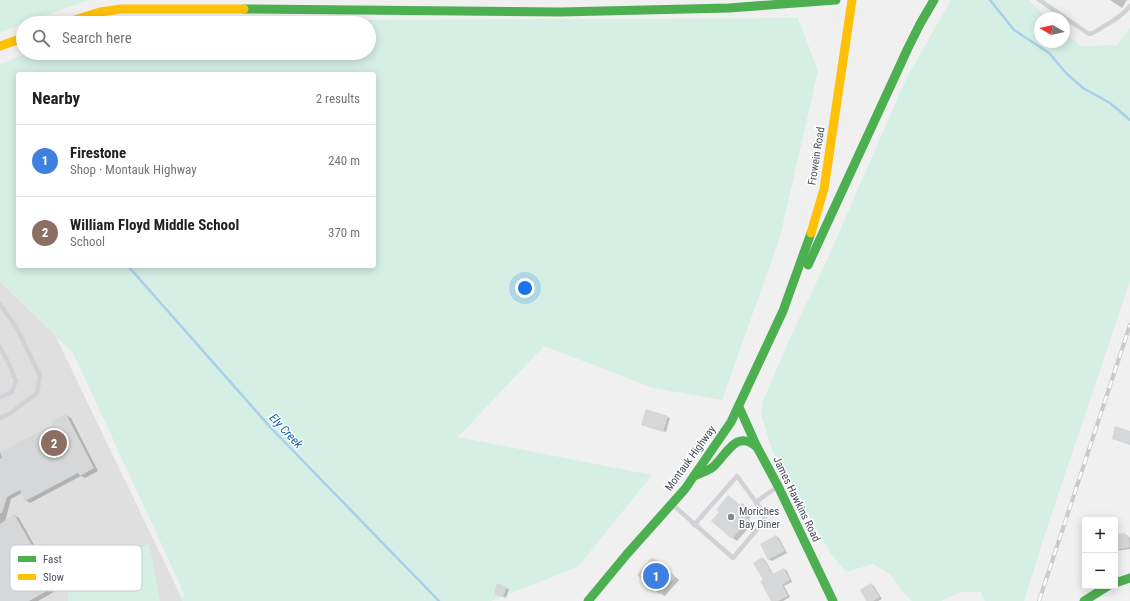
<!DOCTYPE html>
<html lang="en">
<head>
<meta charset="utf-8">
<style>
  body { margin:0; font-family:"Roboto Condensed",sans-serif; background:#f6f6f6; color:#202124 }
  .controls { position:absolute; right:12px; bottom:12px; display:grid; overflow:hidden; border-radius:4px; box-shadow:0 2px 10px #0003 }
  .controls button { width:36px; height:36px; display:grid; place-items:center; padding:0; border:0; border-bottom:1px solid #e0e0e0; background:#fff; color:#202124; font:20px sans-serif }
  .compass { position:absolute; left:1034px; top:12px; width:36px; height:36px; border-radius:50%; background:#fff; box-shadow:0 2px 10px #0003; rotate:279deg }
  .you { position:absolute; left:525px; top:288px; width:14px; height:14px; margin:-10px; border:3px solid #fff; border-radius:50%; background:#1a73e8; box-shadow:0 0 0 6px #1a73e833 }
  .badge { display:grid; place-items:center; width:26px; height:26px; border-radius:50%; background:#828790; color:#fff; font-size:13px; font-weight:700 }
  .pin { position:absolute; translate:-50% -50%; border:2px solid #fff; box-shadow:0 1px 4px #0006 }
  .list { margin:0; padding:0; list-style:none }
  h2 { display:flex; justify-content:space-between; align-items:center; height:52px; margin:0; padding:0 16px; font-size:17px }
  h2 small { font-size:13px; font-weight:400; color:#757577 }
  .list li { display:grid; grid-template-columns:26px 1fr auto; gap:12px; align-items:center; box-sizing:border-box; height:72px; padding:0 16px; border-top:1px solid #e0e0e0 }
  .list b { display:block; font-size:15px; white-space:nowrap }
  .list p { margin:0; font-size:13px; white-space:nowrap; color:#757577 }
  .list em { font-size:13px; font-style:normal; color:#757577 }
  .icon { flex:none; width:22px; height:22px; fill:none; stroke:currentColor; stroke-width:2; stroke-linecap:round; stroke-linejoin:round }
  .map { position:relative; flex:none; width:1130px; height:601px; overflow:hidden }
  .search { position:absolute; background:#fff; box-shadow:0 2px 10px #0003; left:16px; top:16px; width:360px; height:44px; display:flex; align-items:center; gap:10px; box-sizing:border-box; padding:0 14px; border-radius:22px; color:#757577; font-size:15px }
  .panel { position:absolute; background:#fff; box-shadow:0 2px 10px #0003; left:16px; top:72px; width:360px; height:196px; border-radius:4px }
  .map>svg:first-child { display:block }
  .education { fill:#dfdfe0 }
  .green { fill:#d5efe5; fill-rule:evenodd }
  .shadow { fill:#0003 }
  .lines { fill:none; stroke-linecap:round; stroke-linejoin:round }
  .stream { stroke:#aacfec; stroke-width:2.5 }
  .building { fill:#d6d7d9 }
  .lane { stroke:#d1d2d6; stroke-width:4.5 }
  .fast { stroke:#4caf50; stroke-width:9 }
  .slow { stroke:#ffc107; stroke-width:9 }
  .rail-casing { stroke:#c9cacc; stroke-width:4 }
  .rail { stroke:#fff; stroke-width:2.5; stroke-dasharray:8; stroke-linecap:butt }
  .poi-dot { fill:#828790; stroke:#fff; stroke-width:1.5 }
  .labels { text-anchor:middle; stroke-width:3; stroke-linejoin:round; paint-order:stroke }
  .street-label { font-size:11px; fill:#474e5c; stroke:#fff }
  .poi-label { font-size:11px; fill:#474e5c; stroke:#fff; text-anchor:start }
  .water-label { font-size:12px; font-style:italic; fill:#0e65a9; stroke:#fff }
  .key { fill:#fff; stroke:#c8cace; stroke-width:1 }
  .key-label { font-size:11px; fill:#474e5c }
</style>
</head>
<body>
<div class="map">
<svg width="1130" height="601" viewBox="0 0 1130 601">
  <rect width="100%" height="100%" fill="#f1f0f0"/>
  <!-- education -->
  <path class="education" d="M0,243L31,285L183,601H0Z"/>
  <!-- green -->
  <g class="green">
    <path d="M0,0H89L0,32Z"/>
    <path d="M951,0H1029L1047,18H1040V42H1064V32L1081,46L1117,45L1130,28V281L1046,531L1024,601H985L981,592H961L941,601H912L903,592L890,574L873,564L846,572L831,554L772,450L761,414L763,401L789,340L827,260L906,79Z"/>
    <path d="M798,18L818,71L780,237L722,400L653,388L544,346L458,437L652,475L578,567L491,601H182L184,593L73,353L0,282V64L28,53H369V23H116L123,21ZM18,74H374V266H18Z"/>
    <path d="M149,544L160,601H68L69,577Z"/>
  </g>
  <!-- shadow -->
  <g class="shadow">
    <path d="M1110,0H1127L1122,8Z"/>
    <path d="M66,415L71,418L98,471L85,478L81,476L30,503L25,500L22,493L11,499L5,522L14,515L19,518L47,568L53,566L57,569L65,583L59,589L38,601H0V453L53,425Z"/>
    <path d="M667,417L670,418L666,432L642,425Z"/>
    <path d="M729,496L741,506L743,504L747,507L754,513L749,519L753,523L737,541L733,538L713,521L720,512Z"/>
    <path d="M1125,534L1130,538V549L1115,551V535Z"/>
    <path d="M776,536L779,538L787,553L772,561L769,559Z"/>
    <path d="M652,558L657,561L679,580L665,596L661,594Z"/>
    <path d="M762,558L765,560L774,575L784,569L787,571L792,582L784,586L790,597L783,601H772L764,580Z"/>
    <path d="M871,584L874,586L882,599L878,601H868Z"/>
    <path d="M506,588L509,589L506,598L498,595Z"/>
  </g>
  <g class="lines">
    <!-- stream -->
    <g class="stream">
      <path d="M990,0L1014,30L1049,53L1066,73L1083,88L1110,103L1130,120"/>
      <path d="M128,266L271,428L439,601"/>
    </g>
  </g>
  <!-- building -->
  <g class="building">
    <path d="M646,409L668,416L663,432L641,425Z"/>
    <path d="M66,414L94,468L80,476L78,473L25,501L20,490L7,497L2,513H0V459L2,458L0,452L52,425V421Z"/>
    <path d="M1115,426L1130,431V445L1112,439Z"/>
    <path d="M728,495L740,505L742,503L750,509L745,516L749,519L732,539L711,521L719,512L716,510Z"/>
    <path d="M14,514L45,568L53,565L61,580L57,583L54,587L29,601H0V524Z"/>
    <path d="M1125,533L1126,536L1128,535L1130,547L1115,550V534Z"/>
    <path d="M776,535L785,551L768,560L760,544Z"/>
    <path d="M652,557L675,577L660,595L637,575Z"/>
    <path d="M762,557L773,574L784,568L790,580L782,585L788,596L778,601H771L760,581L763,580L753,563Z"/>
    <path d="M497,583L507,587L503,597L494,594Z"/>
    <path d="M871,583L880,597L873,601H866L860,590Z"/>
  </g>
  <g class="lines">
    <!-- lane -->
    <g class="lane">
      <path d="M1039,0L1089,34L1093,33C1105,25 1121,18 1130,6"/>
      <path d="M0,304L18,330L40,376L37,393L9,414L0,418"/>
      <path d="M0,347L10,366L16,381L11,393L0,397"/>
      <path d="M756,502L777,487"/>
      <path d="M673,505L733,558L764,521L765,515L763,512L737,476L694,525"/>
    </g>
    <!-- fast -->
    <g class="fast">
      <path d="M244,9L560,12L729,8L836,0"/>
      <path d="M808,265L908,48L920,24L934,0"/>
      <path d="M739,407L757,447L778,486L833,601"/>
      <path d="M694,476C700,473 709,471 714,466C727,454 736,429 757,447"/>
      <path d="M1115,583L1130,578"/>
      <path d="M588,601L627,554L685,489L731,422L783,311L811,233"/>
      <path d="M1084,601L1108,586"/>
    </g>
    <!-- slow -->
    <g class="slow">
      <path d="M65,23L100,12L121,9H244"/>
      <path d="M0,46L23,38"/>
      <path d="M811,233L824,189L852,0"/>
    </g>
    <!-- rail casing -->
    <g class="rail-casing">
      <path id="rail" d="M1039,601L1130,325"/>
    </g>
    <!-- rail -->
    <use href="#rail" class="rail"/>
  </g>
  <!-- markers -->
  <circle class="poi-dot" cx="731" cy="517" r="4"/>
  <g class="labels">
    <!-- street labels -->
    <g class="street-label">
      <text transform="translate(816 156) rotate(-81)" y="4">Frowein Road</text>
      <text transform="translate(690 458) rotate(-54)" y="4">Montauk Highway</text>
      <text transform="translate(797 499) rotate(64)" y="4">James Hawkins Road</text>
    </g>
    <!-- poi labels -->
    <g class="poi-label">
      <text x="739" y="515">Moriches<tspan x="739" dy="13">Bay Diner</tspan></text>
    </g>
    <!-- water labels -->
    <g class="water-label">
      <text transform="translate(286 431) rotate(47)" y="4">Ely Creek</text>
    </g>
  </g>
  <!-- legend -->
  <rect x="10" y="545" width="132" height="46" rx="6" class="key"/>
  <rect x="18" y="556" width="18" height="6" fill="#4caf50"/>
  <rect x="18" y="574" width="18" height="6" fill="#ffc107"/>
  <g class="key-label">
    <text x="43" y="563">Fast</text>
    <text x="43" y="581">Slow</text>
  </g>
</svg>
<div class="controls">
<button>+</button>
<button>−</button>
</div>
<svg class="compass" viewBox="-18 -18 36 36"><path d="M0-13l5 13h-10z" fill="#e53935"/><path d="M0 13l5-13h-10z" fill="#757577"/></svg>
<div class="you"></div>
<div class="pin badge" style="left:656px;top:576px;background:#3f7fe0">1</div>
<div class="pin badge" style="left:54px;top:443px;background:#8d6e63">2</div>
<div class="search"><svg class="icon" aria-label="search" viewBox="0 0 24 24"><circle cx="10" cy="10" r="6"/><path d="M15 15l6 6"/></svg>Search here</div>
<section class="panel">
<h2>Nearby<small>2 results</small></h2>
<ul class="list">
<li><span class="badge" style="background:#3f7fe0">1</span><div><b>Firestone</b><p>Shop · Montauk Highway</p></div><em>240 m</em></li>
<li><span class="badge" style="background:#8d6e63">2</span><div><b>William Floyd Middle School</b><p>School</p></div><em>370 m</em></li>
</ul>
</section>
</div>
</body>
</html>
